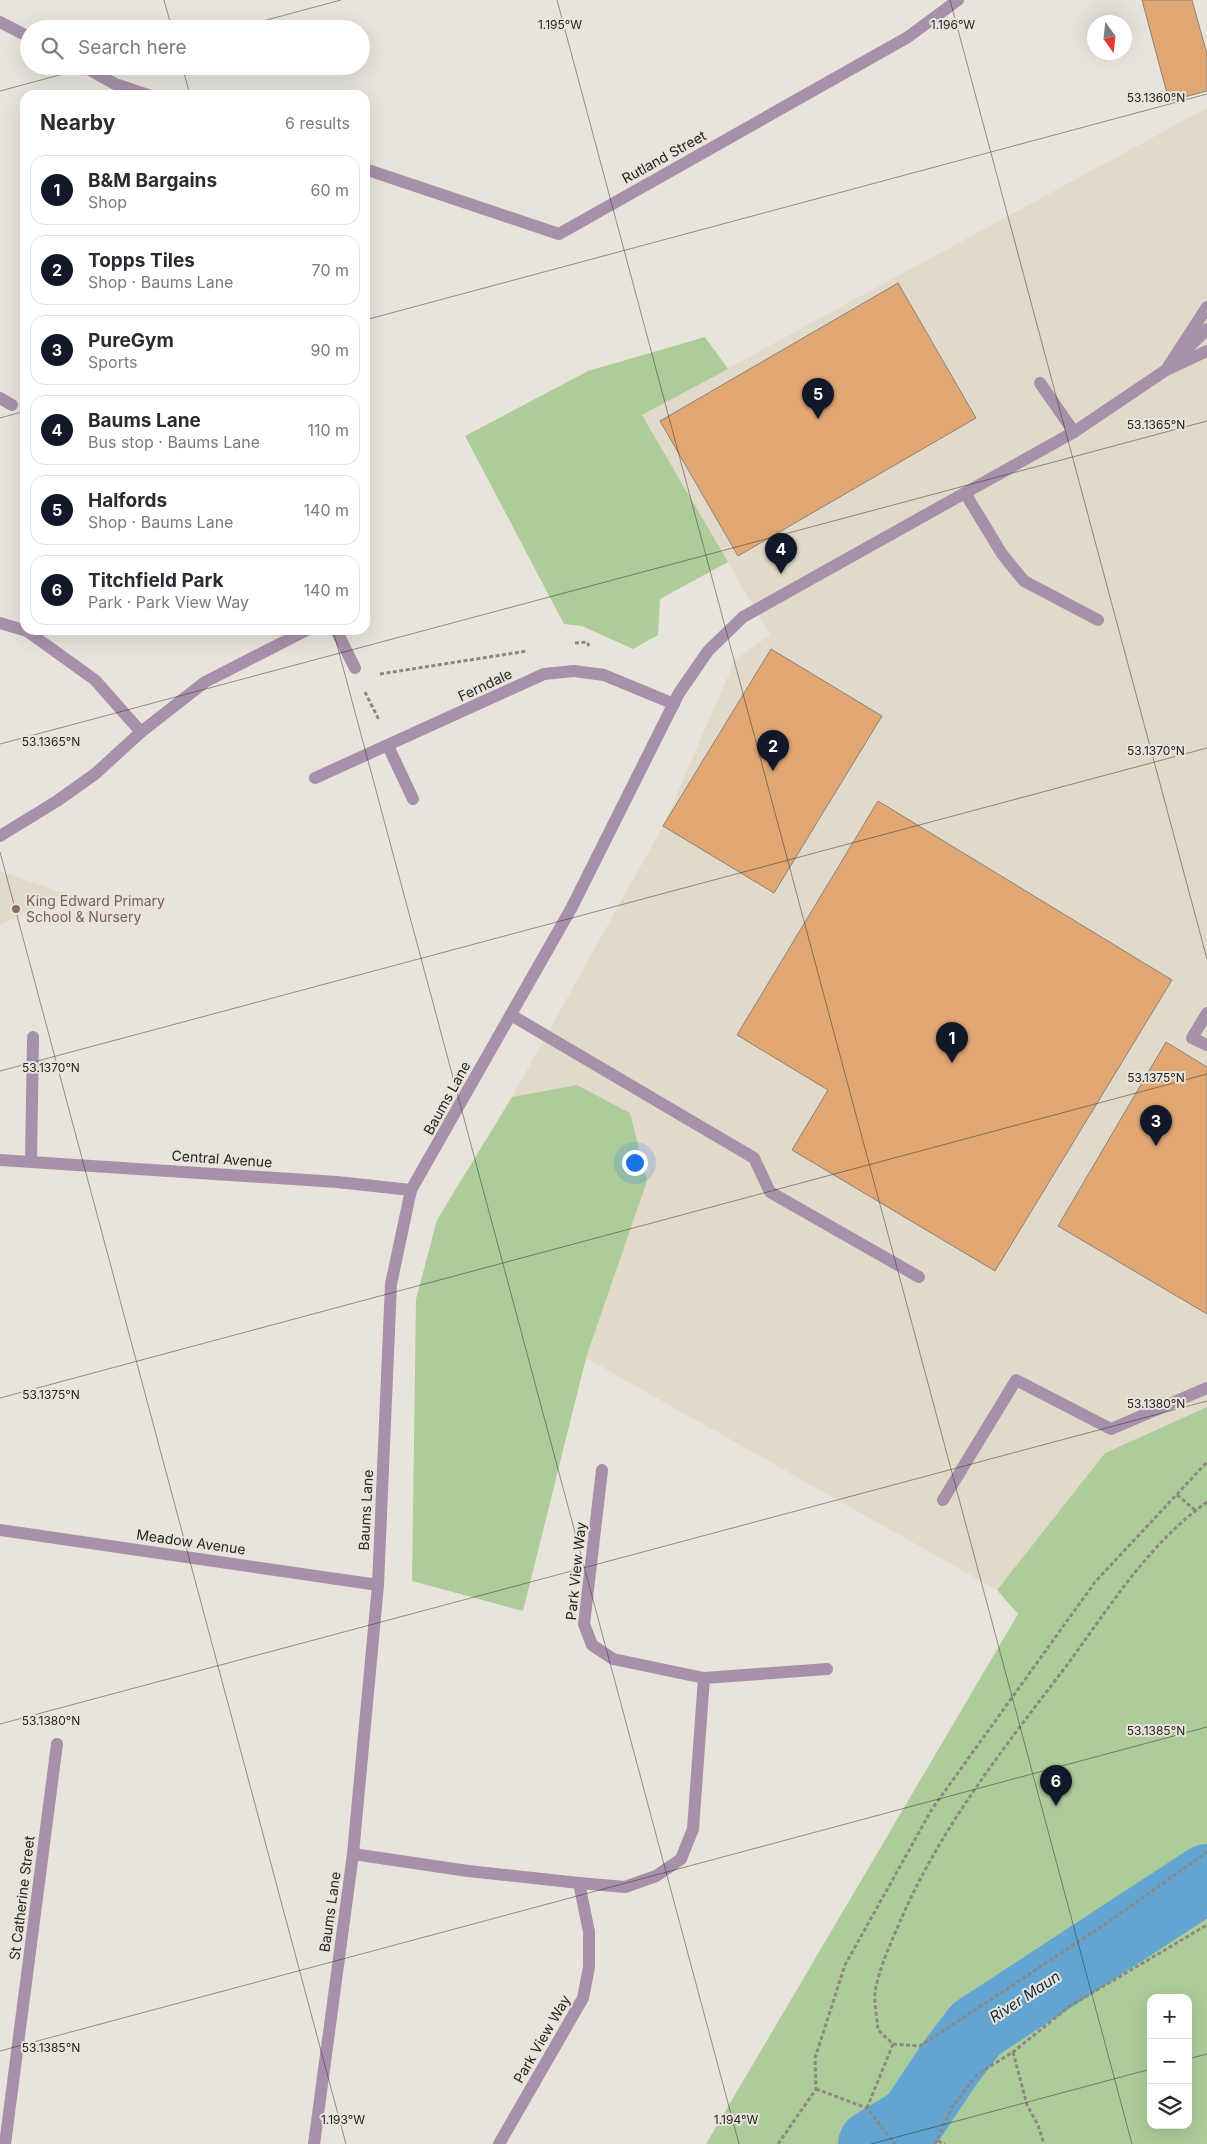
<!DOCTYPE html>
<html lang="en">
<head>
<meta charset="utf-8">
<style>
  body { margin:0; font-family:Inter,sans-serif; background:#f7f7f7; color:#2b2b33 }
  .controls { position:absolute; right:15px; bottom:15px; display:grid; overflow:hidden; border-radius:10px; box-shadow:0 5px 20px #0002 }
  .controls button { width:45px; height:45px; display:grid; place-items:center; padding:0; border:0; border-bottom:1px solid #e1e1e2; background:#fff; color:#2b2b33; font:25px sans-serif }
  .compass { position:absolute; left:1087px; top:15px; width:45px; height:45px; border-radius:50%; background:#fff; box-shadow:0 5px 20px #0002; rotate:165deg }
  .you { position:absolute; left:634px; top:1162px; width:18px; height:18px; margin:-12px; border:4px solid #fff; border-radius:50%; background:#1a73e8; box-shadow:0 0 0 8px #1a73e833 }
  .badge { display:grid; place-items:center; width:32px; height:32px; border-radius:50%; background:#111827; color:#fff; font-size:16px; font-weight:700 }
  .pin { position:absolute; translate:-50% -41px; filter:drop-shadow(0 1px 2px #0008) }
  .pin::after { content:''; position:absolute; top:26px; width:18px; height:15px; background:inherit; clip-path:polygon(0 0,100% 0,50% 100%) }
  .list { margin:0; padding:0; list-style:none }
  h2 { display:flex; justify-content:space-between; align-items:center; height:65px; margin:0; padding:0 20px; font-size:21px }
  h2 small { font-size:16px; font-weight:400; color:#7c7c81 }
  .list li { display:grid; grid-template-columns:32px 1fr auto; gap:15px; align-items:center; box-sizing:border-box; height:70px; margin:0 10px 10px; padding:0 10px; border:1px solid #e1e1e2; border-radius:15px }
  .list b { display:block; font-size:19px; white-space:nowrap }
  .list p { margin:0; font-size:16px; white-space:nowrap; color:#7c7c81 }
  .list em { font-size:16px; font-style:normal; color:#7c7c81 }
  .icon { flex:none; width:28px; height:28px; fill:none; stroke:currentColor; stroke-width:2; stroke-linecap:round; stroke-linejoin:round }
  .map { position:relative; flex:none; width:1207px; height:2144px; overflow:hidden }
  .search { position:absolute; background:#fff; box-shadow:0 5px 20px #0002; left:20px; top:20px; width:350px; height:55px; display:flex; align-items:center; gap:12px; box-sizing:border-box; padding:0 18px; border-radius:28px; color:#7c7c81; font-size:19px }
  .panel { position:absolute; background:#fff; box-shadow:0 5px 20px #0002; left:20px; top:90px; width:350px; height:545px; border-radius:15px }
  .map>svg:first-child { display:block }
  .built { fill:#e1daca }
  .green { fill:#aecc9a; fill-rule:evenodd }
  .lines { fill:none; stroke-linecap:round; stroke-linejoin:round }
  .river { stroke:#62a5d3; stroke-width:68 }
  .building { fill:#e1a773; stroke:#8a837d }
  .path { stroke:#8c8983; stroke-width:3; stroke-dasharray:4 2.5; stroke-linecap:butt }
  .lane { stroke:#a791aa; stroke-width:12 }
  .street { stroke:#a791aa; stroke-width:12 }
  .ticks { fill:none; stroke:#252421; stroke-width:1; stroke-opacity:0.45 }
  .education-dot { fill:#8d6e63; stroke:#e8e4dc; stroke-width:2 }
  .labels { text-anchor:middle; stroke-width:4; stroke-linejoin:round; paint-order:stroke }
  .street-label { font-size:14px; fill:#252421; stroke:#e8e4dc }
  .education-label { font-size:14px; fill:#785e54; stroke:#e8e4dc; text-anchor:start }
  .water-label { font-size:15px; font-style:italic; fill:#0d2c3f; stroke:#e8e4dc }
  .ticks-label { font-size:12px; text-anchor:middle; fill:#252421; stroke:#e8e4dc; stroke-width:4; stroke-linejoin:round; paint-order:stroke }
</style>
</head>
<body>
<div class="map">
<svg width="1207" height="2144" viewBox="0 0 1207 2144">
  <rect width="100%" height="100%" fill="#e8e4dc"/>
  <!-- built -->
  <g class="built">
    <path d="M1207,108V1407L1105,1453L997,1590L586,1358L647,1181L512,1097L663,826L735,660L770,635L642,415Z"/>
    <path d="M0,871L63,893L0,925Z"/>
  </g>
  <!-- green -->
  <g class="green">
    <path d="M705,337L728,369L642,415L728,562L660,599L658,635L633,649L582,626L564,624L465,436L588,371Z"/>
    <path d="M577,1085L630,1113L647,1181L586,1358L523,1611L412,1581L416,1299L437,1220L512,1097Z"/>
    <path d="M1207,1407V2144H706L1018,1614L997,1590L1105,1453ZM1151,1998H1188V2125H1151Z"/>
  </g>
  <g class="lines">
    <!-- river -->
    <path class="river" d="M872,2144L912,2120L950,2063L976,2029L1207,1878"/>
  </g>
  <!-- building -->
  <g class="building">
    <path d="M1142,0H1192L1207,54V91L1169,101Z"/>
    <path d="M898,283L976,418L738,556L660,421Z"/>
    <path d="M771,649L882,716L774,893L663,826Z"/>
    <path d="M878,801L1172,980L995,1271L792,1150L828,1090L737,1035Z"/>
    <path d="M1166,1042L1207,1067V1314L1058,1226Z"/>
  </g>
  <g class="lines">
    <!-- path -->
    <g class="path">
      <path d="M575,643L587,642L589,646"/>
      <path d="M380,674L527,651"/>
      <path d="M365,692L379,720"/>
      <path d="M1177,1495L1195,1510"/>
      <path d="M1207,1502C1148,1544 1109,1608 1067,1665C1006,1745 943,1824 902,1917C892,1940 879,1968 875,1992C874,2004 877,2018 878,2030L893,2044L920,2046L1107,1923L1207,1852"/>
      <path d="M1013,2052L1027,2105L1038,2125L1044,2144"/>
      <path d="M816,2089L867,2108L895,2144"/>
      <path d="M867,2108L893,2044"/>
      <path d="M938,2141L945,2144"/>
      <path d="M778,2144L816,2089L815,2058L845,1965L932,1809L1095,1582L1207,1462"/>
      <path d="M935,2144L952,2107L978,2074L1013,2052L1070,2006L1207,1925"/>
    </g>
    <!-- lane -->
    <g class="lane">
      <path d="M1040,383L1074,432"/>
      <path d="M965,493L1002,554L1024,581L1098,620"/>
      <path d="M0,836L57,801L95,774"/>
      <path d="M1207,1013L1192,1038L1207,1045"/>
      <path d="M511,1015L754,1158L770,1192L919,1277"/>
      <path d="M943,1500L1016,1380L1111,1429L1207,1388"/>
    </g>
    <!-- street -->
    <g class="street">
      <path d="M0,22L29,37"/>
      <path d="M83,66L115,84L148,95"/>
      <path d="M365,169L559,234L908,37L958,0"/>
      <path d="M1184,352L1207,329"/>
      <path d="M1166,370L1207,307"/>
      <path d="M0,398L12,405"/>
      <path d="M0,623L27,631L95,680L141,732"/>
      <path d="M336,630L355,668"/>
      <path d="M388,746L413,799"/>
      <path d="M95,774L141,732L205,682L307,630"/>
      <path d="M315,778L544,674L574,671L604,675L674,704"/>
      <path d="M0,1160L337,1182L411,1190"/>
      <path d="M31,1161L33,1037"/>
      <path d="M602,1470L584,1624L592,1645L613,1659L704,1678L827,1669"/>
      <path d="M0,1530L378,1585"/>
      <path d="M353,1854L468,1871L579,1883"/>
      <path d="M5,2144L57,1744"/>
      <path d="M314,2144L353,1854L378,1585L391,1284L411,1190L572,907L679,693L708,651L743,617L1074,432L1166,370L1207,351"/>
      <path d="M499,2144L583,1998L589,1967V1932L579,1883L625,1887L656,1876L681,1859L693,1829L704,1678"/>
    </g>
  </g>
  <!-- ticks -->
  <path class="ticks" d="M164,0L172,29M557,0L1132,2144M950,0L1207,959M233,29L341,0M182,66L190,95M0,91L93,66M365,320L1207,94M0,418L25,411M333,630L739,2144M0,744L1207,421M0,852L346,2144M0,1071L1207,748M0,1398L1207,1074M0,1724L1207,1401M0,2051L1207,1727M1188,2059L1207,2054M871,2144L1151,2069"/>
  <!-- markers -->
  <circle class="education-dot" cx="16" cy="909" r="5"/>
  <g class="labels">
    <!-- street labels -->
    <g class="street-label">
      <text transform="translate(664 157) rotate(-29)" y="5">Rutland Street</text>
      <text transform="translate(485 685) rotate(-25)" y="5">Ferndale</text>
      <text transform="translate(447 1098) rotate(-61)" y="5">Baums Lane</text>
      <text transform="translate(222 1159) rotate(4)" y="5">Central Avenue</text>
      <text transform="translate(366 1510) rotate(-87)" y="5">Baums Lane</text>
      <text transform="translate(191 1542) rotate(8)" y="5">Meadow Avenue</text>
      <text transform="translate(576 1571) rotate(-84)" y="5">Park View Way</text>
      <text transform="translate(22 1898) rotate(-83)" y="5">St Catherine Street</text>
      <text transform="translate(330 1912) rotate(-82)" y="5">Baums Lane</text>
      <text transform="translate(542 2039) rotate(-60)" y="5">Park View Way</text>
    </g>
    <!-- education labels -->
    <g class="education-label">
      <text x="26" y="906">King Edward Primary<tspan x="26" dy="16">School &amp; Nursery</tspan></text>
    </g>
    <!-- water labels -->
    <g class="water-label">
      <text transform="translate(1025 1997) rotate(-33)" y="5">River Maun</text>
    </g>
  </g>
  <g class="ticks-label">
    <text x="560" y="29">1.195°W</text>
    <text x="953" y="29">1.196°W</text>
    <text x="1156" y="102">53.1360°N</text>
    <text x="1156" y="429">53.1365°N</text>
    <text x="51" y="746">53.1365°N</text>
    <text x="1156" y="755">53.1370°N</text>
    <text x="51" y="1072">53.1370°N</text>
    <text x="1156" y="1082">53.1375°N</text>
    <text x="51" y="1399">53.1375°N</text>
    <text x="1156" y="1408">53.1380°N</text>
    <text x="51" y="1725">53.1380°N</text>
    <text x="1156" y="1735">53.1385°N</text>
    <text x="51" y="2052">53.1385°N</text>
    <text x="343" y="2124">1.193°W</text>
    <text x="736" y="2124">1.194°W</text>
  </g>
</svg>
<div class="controls">
<button>+</button>
<button>−</button>
<button><svg class="icon" aria-label="layers" viewBox="0 0 24 24"><path d="M12 4l9 5-9 5-9-5zM3 14l9 5 9-5"/></svg></button>
</div>
<svg class="compass" viewBox="-18 -18 36 36"><path d="M0-13l5 13h-10z" fill="#e53935"/><path d="M0 13l5-13h-10z" fill="#7c7c81"/></svg>
<div class="you"></div>
<div class="pin badge" style="left:952px;top:1063px">1</div>
<div class="pin badge" style="left:773px;top:771px">2</div>
<div class="pin badge" style="left:1156px;top:1146px">3</div>
<div class="pin badge" style="left:781px;top:574px">4</div>
<div class="pin badge" style="left:818px;top:419px">5</div>
<div class="pin badge" style="left:1056px;top:1806px">6</div>
<div class="search"><svg class="icon" aria-label="search" viewBox="0 0 24 24"><circle cx="10" cy="10" r="6"/><path d="M15 15l6 6"/></svg>Search here</div>
<section class="panel">
<h2>Nearby<small>6 results</small></h2>
<ul class="list">
<li><span class="badge">1</span><div><b>B&amp;M Bargains</b><p>Shop</p></div><em>60 m</em></li>
<li><span class="badge">2</span><div><b>Topps Tiles</b><p>Shop · Baums Lane</p></div><em>70 m</em></li>
<li><span class="badge">3</span><div><b>PureGym</b><p>Sports</p></div><em>90 m</em></li>
<li><span class="badge">4</span><div><b>Baums Lane</b><p>Bus stop · Baums Lane</p></div><em>110 m</em></li>
<li><span class="badge">5</span><div><b>Halfords</b><p>Shop · Baums Lane</p></div><em>140 m</em></li>
<li><span class="badge">6</span><div><b>Titchfield Park</b><p>Park · Park View Way</p></div><em>140 m</em></li>
</ul>
</section>
</div>
</body>
</html>
